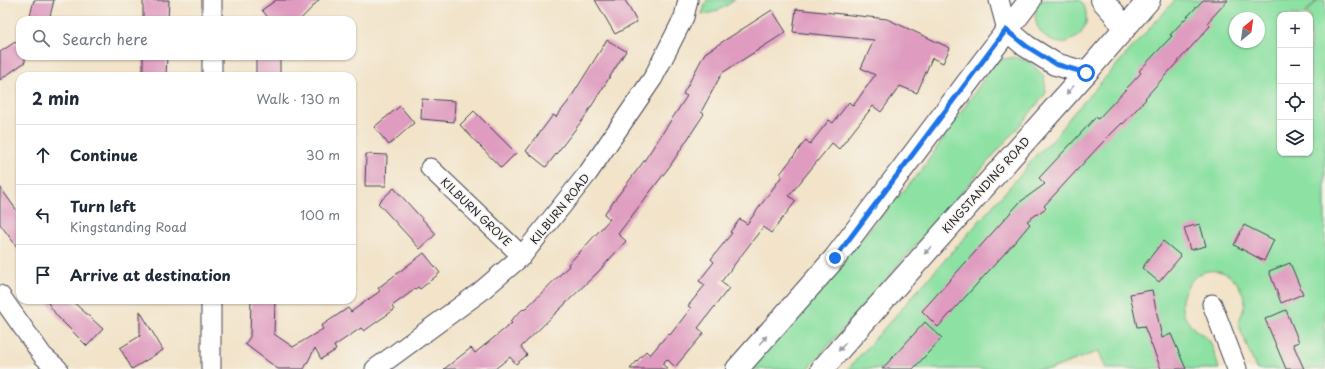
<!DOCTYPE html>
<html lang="en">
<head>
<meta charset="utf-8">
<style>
  body { margin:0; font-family:"Playpen Sans",sans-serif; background:#f2f2f3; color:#1f2937 }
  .controls { position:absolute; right:12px; top:12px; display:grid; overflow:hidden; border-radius:8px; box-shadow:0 1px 3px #0004 }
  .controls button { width:36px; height:36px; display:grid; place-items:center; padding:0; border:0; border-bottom:1px solid #e0e1e3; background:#fff; color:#1f2937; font:20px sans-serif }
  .compass { position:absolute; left:1229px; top:12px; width:36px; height:36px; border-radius:50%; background:#fff; box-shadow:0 1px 3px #0004; rotate:29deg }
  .stop { position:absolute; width:12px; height:12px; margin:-9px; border:3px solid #1a73e8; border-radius:50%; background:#fff }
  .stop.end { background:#1a73e8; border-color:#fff; box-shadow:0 1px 4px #0008 }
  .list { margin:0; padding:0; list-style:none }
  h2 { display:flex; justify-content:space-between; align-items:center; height:52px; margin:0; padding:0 16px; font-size:17px }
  h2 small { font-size:13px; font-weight:400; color:#747a83 }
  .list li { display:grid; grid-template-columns:26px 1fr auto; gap:12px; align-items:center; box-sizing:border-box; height:60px; padding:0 16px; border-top:1px solid #e0e1e3 }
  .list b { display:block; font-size:15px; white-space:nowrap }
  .list p { margin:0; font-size:13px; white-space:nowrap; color:#747a83 }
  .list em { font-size:13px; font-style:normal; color:#747a83 }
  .icon { flex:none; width:22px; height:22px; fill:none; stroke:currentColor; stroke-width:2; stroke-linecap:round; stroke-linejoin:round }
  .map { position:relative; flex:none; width:1325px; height:369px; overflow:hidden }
  .search { position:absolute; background:#fff; box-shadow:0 1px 3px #0004; left:16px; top:16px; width:340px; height:44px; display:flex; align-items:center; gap:10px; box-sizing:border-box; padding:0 14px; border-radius:12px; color:#747a83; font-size:15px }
  .panel { position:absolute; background:#fff; box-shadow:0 1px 3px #0004; left:16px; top:72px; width:340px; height:232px; border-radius:12px }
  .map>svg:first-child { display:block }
  .green { fill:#8ce1a3; stroke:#57826f; fill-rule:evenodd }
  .building { fill:#df9bc0 }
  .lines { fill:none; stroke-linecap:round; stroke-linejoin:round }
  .street-casing { stroke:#413f50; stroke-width:21 }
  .secondary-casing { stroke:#413f50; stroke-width:24 }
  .street { stroke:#fff; stroke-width:19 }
  .secondary { stroke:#fff; stroke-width:22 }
  .oneway { fill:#9c9ca7 }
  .route { stroke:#1a73e8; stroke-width:5 }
  .labels { text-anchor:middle; stroke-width:3; stroke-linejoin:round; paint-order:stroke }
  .street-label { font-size:11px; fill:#22223b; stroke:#f7f3e8 }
</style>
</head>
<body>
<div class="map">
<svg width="1325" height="369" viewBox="0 0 1325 369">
  <rect width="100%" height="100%" fill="#f7f3e8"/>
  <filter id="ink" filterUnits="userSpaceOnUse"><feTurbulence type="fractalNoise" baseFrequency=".025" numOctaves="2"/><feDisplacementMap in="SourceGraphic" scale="8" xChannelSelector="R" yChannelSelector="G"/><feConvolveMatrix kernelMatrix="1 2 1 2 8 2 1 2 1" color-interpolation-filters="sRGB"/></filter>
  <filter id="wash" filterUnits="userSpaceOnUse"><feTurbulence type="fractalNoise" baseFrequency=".012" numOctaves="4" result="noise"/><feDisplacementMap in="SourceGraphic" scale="16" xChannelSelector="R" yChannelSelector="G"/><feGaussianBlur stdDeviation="0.9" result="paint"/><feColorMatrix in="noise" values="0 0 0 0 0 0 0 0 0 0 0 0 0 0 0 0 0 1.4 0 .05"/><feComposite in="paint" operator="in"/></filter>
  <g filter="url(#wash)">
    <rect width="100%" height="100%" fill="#f2e3c9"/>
    <!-- green -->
    <g class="green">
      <path d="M707,0H735C724,7 715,14 702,14Z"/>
      <path d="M1041,0H1080C1086,7 1087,14 1086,23C1084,30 1079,37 1073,39C1069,41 1065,43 1061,43C1040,41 1027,17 1041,0Z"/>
      <path d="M1175,0H1317L1303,15H1280V153H1310V15H1305L1318,0H1325V369H1256L1238,323C1241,316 1245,308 1245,300C1245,297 1243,294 1242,292C1231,265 1198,263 1186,289C1177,305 1183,320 1197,331C1201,334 1206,336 1209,340C1214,348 1216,360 1219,369H1106L1099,351L1051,369H848L1022,173L1036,155L1054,139L1069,118ZM1235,18H1259V42H1235Z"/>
      <path d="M1014,57L1030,62L1044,76L1046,93L1026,118L808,369H747L921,171L996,61Z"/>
    </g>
    <g id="blocks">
      <!-- building -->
      <g class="building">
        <path d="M34,0H54L49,20H29Z"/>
        <path d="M143,0H169L168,20H143Z"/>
        <path d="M276,0H319L300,20H270L262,10Z"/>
        <path d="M595,0H625L637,22L615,34Z"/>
        <path d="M1203,0H1228L1207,23L1210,26L1145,98L1146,99L1123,124L1122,123L1101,144L1044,206L1046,208L1027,221L1030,224L1015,242L938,327L922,311L1020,202L1045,184L1039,178L1096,117L1098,119L1141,73L1139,71L1172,36L1170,35Z"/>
        <path d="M796,9L887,19L950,48L943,63L932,58L917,93L900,86L881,112L873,106L839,149L832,143L789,196L796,201L771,233L763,227L721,282L729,288L698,328L704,333L675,367L667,359L662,364L668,369H630L646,351L650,355L668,334L670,335L691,308L688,306L705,285L699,281L714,262L711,259L732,233L730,232L740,219L747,224L782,176L780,174L806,140L810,144L829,120L833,123L849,102L853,106L875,75L861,68L874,40L793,32Z"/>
        <path d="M772,10L786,32L722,73L701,112L704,114L670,166L618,234L626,241L599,271L521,347L527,355L516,364L510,357L495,369H444L471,348L475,353L512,323L510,321L523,309L524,310L569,266L568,264L579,253L610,219L604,214L644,161L687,96L683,94L705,53Z"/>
        <path d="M607,40L626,51L584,118L546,167L526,151L553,115L556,117L568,102Z"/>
        <path d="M15,42L20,48V56H25V62L0,80V52Z"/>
        <path d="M143,56H167L166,76H143Z"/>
        <rect x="256" y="56" width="24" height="20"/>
        <path d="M422,99L455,101L454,122L421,119Z"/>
        <path d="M400,106L414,123L389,145L374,127Z"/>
        <path d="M474,111L516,153L501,168L460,125Z"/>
        <path d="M366,154L387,155L386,186H365Z"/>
        <path d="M0,187L20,215V251L0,224Z"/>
        <path d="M394,188L436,234L420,249L378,203Z"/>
        <path d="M1200,224L1206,246L1190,250L1184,228Z"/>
        <path d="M1244,225L1274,240L1264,261L1234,245Z"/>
        <path d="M1163,241L1181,256L1159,282L1142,268Z"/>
        <path d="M424,253L440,273L420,289L418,287L392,306L394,310L378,321L364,331L361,328L334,346L336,350L321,359L315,348L304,369H278L245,344L250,337L251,300H275L274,334L293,347L323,329L321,326L348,308L351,312L380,291L378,288Z"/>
        <path d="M1290,263L1303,294L1281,303L1269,271Z"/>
        <path d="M1152,290L1162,338L1171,334L1186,369H1161L1144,326L1137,327L1130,294Z"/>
        <path d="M46,300H71L103,329L87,346L57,316Z"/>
        <path d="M1286,310L1299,342L1293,344L1304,369H1286L1265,319Z"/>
        <path d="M140,311L163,350L132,369L120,348L140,336Z"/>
        <path d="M925,322L942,338L913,369H882Z"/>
      </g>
    </g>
  </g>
  <g filter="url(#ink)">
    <use href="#blocks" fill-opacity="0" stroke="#413f50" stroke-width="1"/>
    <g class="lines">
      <!-- street casing -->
      <g class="street-casing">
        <g id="street">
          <path d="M999,0L1007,30"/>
          <path d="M212,20V0"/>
          <path d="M212,76V56"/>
          <path d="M430,168L522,256"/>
          <path d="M0,295L43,356L58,369"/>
          <path d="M1212,304L1237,369"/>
          <path d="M211,369V300"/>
          <path d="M375,369L480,292L522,256L588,173L653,78L684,17L688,0"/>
        </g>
      </g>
      <!-- secondary casing -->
      <g class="secondary-casing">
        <g id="secondary">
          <path d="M1102,0L1113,12L1124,29"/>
          <path d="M1007,30L1026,46L1055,64L1086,73"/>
          <path d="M737,369L835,258L1030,0"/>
          <path d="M822,369L1086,73L1149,0"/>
        </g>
      </g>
      <!-- street -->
      <use href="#street" class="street"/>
      <!-- secondary -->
      <use href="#secondary" class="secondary"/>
    </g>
    <!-- one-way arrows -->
    <defs><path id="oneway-solid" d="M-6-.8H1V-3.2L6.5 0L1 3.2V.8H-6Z"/></defs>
    <g class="oneway">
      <use href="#oneway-solid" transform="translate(1070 90) rotate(132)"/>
      <use href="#oneway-solid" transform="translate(928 250) rotate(132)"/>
      <use href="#oneway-solid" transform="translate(763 340) rotate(-48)"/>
      <use href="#oneway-solid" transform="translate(842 347) rotate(132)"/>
    </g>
  </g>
  <g class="lines" filter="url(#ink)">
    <!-- route -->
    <path class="route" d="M835,258L1006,30L1026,46L1055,64L1086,73"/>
  </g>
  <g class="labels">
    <!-- street labels -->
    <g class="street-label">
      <text transform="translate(986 185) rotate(-48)" y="4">KINGSTANDING ROAD</text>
      <text transform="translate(560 209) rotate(-51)" y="4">KILBURN ROAD</text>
      <text transform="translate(476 212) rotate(44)" y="4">KILBURN GROVE</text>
    </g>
  </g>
</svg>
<div class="controls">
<button>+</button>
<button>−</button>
<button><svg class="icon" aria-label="locate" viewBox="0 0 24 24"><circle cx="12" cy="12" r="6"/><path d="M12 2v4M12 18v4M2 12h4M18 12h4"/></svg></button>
<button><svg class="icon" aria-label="layers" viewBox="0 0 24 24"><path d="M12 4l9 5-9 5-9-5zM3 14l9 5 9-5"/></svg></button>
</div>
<svg class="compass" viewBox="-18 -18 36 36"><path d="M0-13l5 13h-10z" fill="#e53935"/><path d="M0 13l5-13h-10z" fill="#747a83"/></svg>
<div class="stop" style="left:1086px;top:73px"></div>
<div class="stop end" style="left:835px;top:258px"></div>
<div class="search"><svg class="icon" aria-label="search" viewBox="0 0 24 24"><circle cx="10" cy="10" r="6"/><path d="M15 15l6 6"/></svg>Search here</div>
<section class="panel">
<h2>2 min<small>Walk · 130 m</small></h2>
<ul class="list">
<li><svg class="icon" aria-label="ahead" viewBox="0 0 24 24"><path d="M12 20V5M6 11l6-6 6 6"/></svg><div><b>Continue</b></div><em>30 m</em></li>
<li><svg class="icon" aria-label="left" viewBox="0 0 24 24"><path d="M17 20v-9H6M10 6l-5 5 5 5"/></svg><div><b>Turn left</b><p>Kingstanding Road</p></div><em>100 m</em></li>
<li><svg class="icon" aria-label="arrive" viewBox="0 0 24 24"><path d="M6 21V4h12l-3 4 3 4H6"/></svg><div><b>Arrive at destination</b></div></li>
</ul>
</section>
</div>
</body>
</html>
